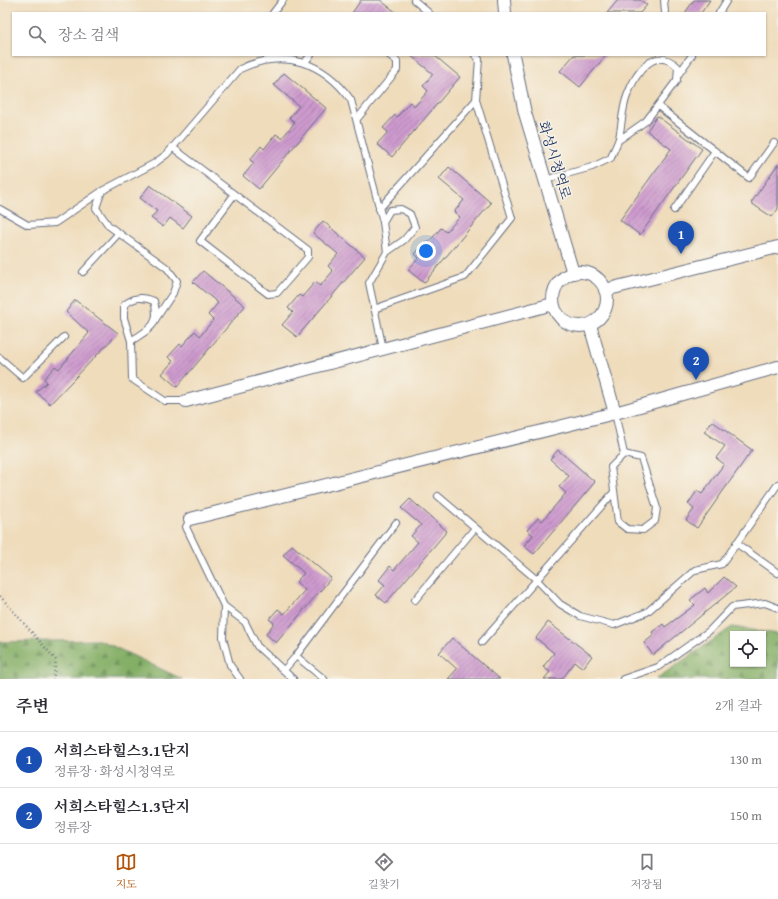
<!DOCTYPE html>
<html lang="ko">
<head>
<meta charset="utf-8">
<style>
  body { margin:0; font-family:"Gentium Book Plus","Noto Serif KR",serif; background:#f2f2f3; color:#2b2b33 }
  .controls { position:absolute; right:12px; bottom:12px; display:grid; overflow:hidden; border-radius:0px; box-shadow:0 1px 3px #0004 }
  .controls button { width:36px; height:36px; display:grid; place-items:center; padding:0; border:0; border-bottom:1px solid #e1e1e2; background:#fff; color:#2b2b33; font:20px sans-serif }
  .you { position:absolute; left:426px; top:251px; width:14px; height:14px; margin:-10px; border:3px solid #fff; border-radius:50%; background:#1a73e8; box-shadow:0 0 0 6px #1a73e833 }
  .badge { display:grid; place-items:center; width:26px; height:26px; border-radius:50%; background:#b45309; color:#fff; font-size:13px; font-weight:700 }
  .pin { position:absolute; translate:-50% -33px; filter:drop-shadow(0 1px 2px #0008) }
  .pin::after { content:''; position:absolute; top:21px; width:14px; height:12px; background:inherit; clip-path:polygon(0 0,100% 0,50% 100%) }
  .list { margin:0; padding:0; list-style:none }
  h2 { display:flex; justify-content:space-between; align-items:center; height:52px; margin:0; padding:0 16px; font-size:17px }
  h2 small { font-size:13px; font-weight:400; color:#7c7c81 }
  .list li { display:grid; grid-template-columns:26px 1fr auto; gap:12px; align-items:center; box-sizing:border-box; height:56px; padding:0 16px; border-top:1px solid #e1e1e2 }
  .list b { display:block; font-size:15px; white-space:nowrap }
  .list p { margin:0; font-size:13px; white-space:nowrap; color:#7c7c81 }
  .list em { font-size:13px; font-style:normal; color:#7c7c81 }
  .icon { flex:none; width:22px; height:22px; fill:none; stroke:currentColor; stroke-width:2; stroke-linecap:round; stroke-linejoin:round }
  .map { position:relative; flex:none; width:778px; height:679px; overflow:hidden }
  .search { position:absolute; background:#fff; box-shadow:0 1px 3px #0004; left:12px; right:12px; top:12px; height:44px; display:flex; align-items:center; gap:10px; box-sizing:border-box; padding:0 14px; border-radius:0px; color:#7c7c81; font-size:15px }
  .sheet { height:164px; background:#fff }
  nav { display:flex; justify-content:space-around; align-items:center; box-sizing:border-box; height:56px; border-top:1px solid #e1e1e2; background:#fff; font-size:11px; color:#7c7c81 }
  nav a { display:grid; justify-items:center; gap:2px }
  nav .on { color:#b45309 }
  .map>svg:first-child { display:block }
  .forest { fill:url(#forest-firs); stroke:#506f62; fill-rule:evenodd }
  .building { fill:url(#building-hatch) }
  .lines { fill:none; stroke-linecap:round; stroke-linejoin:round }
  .service-casing { stroke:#656c7f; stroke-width:8 }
  .minor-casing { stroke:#656c7f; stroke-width:14 }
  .path { stroke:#656c7f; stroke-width:2.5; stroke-dasharray:1 3; stroke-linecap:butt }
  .service { stroke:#fff; stroke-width:6 }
  .minor { stroke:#fff; stroke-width:12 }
  .labels { text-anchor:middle; stroke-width:3; stroke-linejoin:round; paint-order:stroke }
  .street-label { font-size:14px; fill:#1b2f5e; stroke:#f7f3e8 }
</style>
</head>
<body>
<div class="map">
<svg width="778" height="679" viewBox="0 0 778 679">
  <defs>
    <pattern id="forest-firs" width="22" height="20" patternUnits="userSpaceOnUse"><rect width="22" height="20" fill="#84af66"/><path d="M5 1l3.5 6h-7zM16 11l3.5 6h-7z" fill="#6b8f57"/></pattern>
    <pattern id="building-hatch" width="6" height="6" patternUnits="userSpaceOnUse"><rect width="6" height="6" fill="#cd9acd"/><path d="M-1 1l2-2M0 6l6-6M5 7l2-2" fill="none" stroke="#a67eaa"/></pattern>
  </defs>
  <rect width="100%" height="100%" fill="#f7f3e8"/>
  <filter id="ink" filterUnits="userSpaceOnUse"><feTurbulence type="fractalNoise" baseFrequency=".025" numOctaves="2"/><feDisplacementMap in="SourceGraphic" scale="8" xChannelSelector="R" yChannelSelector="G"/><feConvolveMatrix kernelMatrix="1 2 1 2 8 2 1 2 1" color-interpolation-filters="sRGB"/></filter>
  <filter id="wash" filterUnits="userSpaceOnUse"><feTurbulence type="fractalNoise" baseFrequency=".012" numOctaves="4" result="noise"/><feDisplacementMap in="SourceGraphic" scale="16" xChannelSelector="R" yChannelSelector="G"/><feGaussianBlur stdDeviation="0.9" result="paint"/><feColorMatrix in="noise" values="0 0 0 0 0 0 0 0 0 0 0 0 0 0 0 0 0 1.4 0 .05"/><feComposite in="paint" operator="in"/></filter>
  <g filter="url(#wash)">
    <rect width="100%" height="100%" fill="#efdcbb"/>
    <!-- forest -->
    <g class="forest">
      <path d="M732,627L778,634V679H656ZM733,634H763V664H733Z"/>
      <path d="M100,640L182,679H0V642Z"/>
    </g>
    <g id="blocks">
      <!-- building -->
      <g class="building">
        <path d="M361,0H380L397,13H352Z"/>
        <path d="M618,0H640L647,5L640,13H607Z"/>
        <path d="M694,0H710L701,13H685Z"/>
        <path d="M410,55H434L460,77L392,157L377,144L388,132L383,128L395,115L397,117L410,102L415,106L428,91L423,86L433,74Z"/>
        <path d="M574,55H606L580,87L560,71Z"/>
        <path d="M284,73L326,108L259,189L243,176L254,163L250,160L261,146L264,149L276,134L282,138L295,122L289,118L299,106L274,85Z"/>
        <path d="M657,116L702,149L640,235L620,220L671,149L647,131Z"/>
        <path d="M778,164V209L772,217L751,203Z"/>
        <path d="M449,167L491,203L424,283L408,270L419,258L415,254L426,241L428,243L441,228L446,232L460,217L454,212L464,200L439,179Z"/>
        <path d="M150,185L192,216L183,228L170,218L163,227L151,218L157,211L140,198Z"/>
        <path d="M323,221L365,257L297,337L282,325L293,312L288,308L299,295L302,297L315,282L320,286L333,271L328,266L338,254L313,233Z"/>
        <path d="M203,271L245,306L177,387L162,374L173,361L168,357L180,344L182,346L195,331L200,336L213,320L208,315L218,303L193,282Z"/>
        <path d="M75,300L118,333L50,404L36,392L47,382L44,379L55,366L59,369L89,333L66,312Z"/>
        <path d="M712,421L752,450L697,528L686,520L694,509L688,504L697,491L702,494L724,464L716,458L725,446L704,432Z"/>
        <path d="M558,450L595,482L534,554L524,546L533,535L527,530L538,518L542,521L566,493L559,487L569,476L550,459Z"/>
        <path d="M410,499L447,531L386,603L376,595L385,585L379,580L390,566L394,570L418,542L411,536L421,525L401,508Z"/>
        <path d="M292,545L331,578L276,643L266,634L274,623L269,619L278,609L284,614L305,590L296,582L304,573L283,555Z"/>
        <path d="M724,577L736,587L653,655L644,643L654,635L652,632L663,624L665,627L695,605L690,600L705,588L708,593Z"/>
        <path d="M548,622L592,656L583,668L575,662L562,679H544L550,672L543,667L554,653L536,638Z"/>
        <path d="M452,638L500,679H448L457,669L439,653Z"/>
      </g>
    </g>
  </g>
  <g filter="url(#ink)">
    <use href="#blocks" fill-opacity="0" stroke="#656c7f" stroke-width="1"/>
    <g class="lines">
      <!-- service casing -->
      <g class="service-casing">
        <g id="service">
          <path d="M414,0L429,13"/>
          <path d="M664,0L665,13"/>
          <path d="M273,13L283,0"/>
          <path d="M719,13L727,0"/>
          <path d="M304,63L311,55"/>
          <path d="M678,75L692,55"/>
          <path d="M658,106L749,178L774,143"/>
          <path d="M357,119L397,70V61L389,55"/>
          <path d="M172,147L308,250V257L277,293L268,294L200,241L234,195"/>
          <path d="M545,180L592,167L611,158C613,151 617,145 619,138C622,124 622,109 627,96C635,74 654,44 678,67L677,80L646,121L619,140"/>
          <path d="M0,209L28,225L55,223L102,191"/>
          <path d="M379,209L476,100"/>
          <path d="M674,210L715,151"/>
          <path d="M83,272L119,233"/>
          <path d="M374,309L465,277L512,218L476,100L479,59L475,55"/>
          <path d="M155,320L173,293L177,281L167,268L109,226L96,208L102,191L155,163L167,154L240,69C284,48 324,62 351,100L383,222"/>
          <path d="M131,341C149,329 161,326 154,301C142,296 134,297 124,305V318L131,341L132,379L165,401H186"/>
          <path d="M383,349L369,283L387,252L383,222L390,210L401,209L410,214L415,227L404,240L387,252"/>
          <path d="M0,358L23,378L64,337"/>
          <path d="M615,413L624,454"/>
          <path d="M624,454L641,458L657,508L655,521L643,530L627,529L618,522L611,467Z"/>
          <path d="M438,496L537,580L560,604L580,616L614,625L647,612L695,570L722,564L778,484"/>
          <path d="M190,519L186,527L224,606L223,638L230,665L240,679"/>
          <path d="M736,543L778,573"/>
          <path d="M415,600L475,528"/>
          <path d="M224,606L245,622L257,646L293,679"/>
          <path d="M482,642L614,492"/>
          <path d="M296,656L396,523"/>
          <path d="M284,670L296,656L324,679"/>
          <path d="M623,679L658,667L709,631L732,607L765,603L778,608"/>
        </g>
      </g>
      <!-- minor casing -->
      <g class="minor-casing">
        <g id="minor">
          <path d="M504,0L505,13"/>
          <path d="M513,55L525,113L573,273"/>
          <circle cx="580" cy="299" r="27"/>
          <path d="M605,290L778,247"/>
          <path d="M590,325L615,413"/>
          <path d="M186,401L553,304"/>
          <path d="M190,519L615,413L778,367"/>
        </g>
      </g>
      <!-- path -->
      <path class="path" d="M0,596L56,660L53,679"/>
      <!-- service -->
      <use href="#service" class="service"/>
      <!-- minor -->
      <use href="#minor" class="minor"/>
    </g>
  </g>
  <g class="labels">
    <!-- street labels -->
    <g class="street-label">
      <text transform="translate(555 160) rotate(73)" y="5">화성시청역로</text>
    </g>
  </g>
</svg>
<div class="controls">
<button><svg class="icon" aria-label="locate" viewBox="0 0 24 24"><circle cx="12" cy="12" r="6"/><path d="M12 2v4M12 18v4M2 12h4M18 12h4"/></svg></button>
</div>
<div class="you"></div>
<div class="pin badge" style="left:681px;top:254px;background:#1a4fb4">1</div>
<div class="pin badge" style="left:696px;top:380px;background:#1a4fb4">2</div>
<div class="search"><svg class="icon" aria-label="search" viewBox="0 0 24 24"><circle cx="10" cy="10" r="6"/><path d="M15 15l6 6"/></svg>장소 검색</div>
</div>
<section class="sheet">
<h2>주변<small>2개 결과</small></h2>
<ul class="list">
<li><span class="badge" style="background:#1a4fb4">1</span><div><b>서희스타힐스3.1단지</b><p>정류장 · 화성시청역로</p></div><em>130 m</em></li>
<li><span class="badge" style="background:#1a4fb4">2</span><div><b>서희스타힐스1.3단지</b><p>정류장</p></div><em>150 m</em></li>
</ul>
</section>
<nav>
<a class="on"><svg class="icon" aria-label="map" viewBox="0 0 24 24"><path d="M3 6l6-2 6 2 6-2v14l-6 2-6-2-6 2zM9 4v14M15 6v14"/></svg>지도</a>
<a><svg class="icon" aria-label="directions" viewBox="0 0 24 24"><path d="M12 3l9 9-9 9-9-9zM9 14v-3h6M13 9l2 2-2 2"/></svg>길찾기</a>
<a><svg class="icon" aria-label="saved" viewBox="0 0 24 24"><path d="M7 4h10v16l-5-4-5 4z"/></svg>저장됨</a>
</nav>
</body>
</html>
